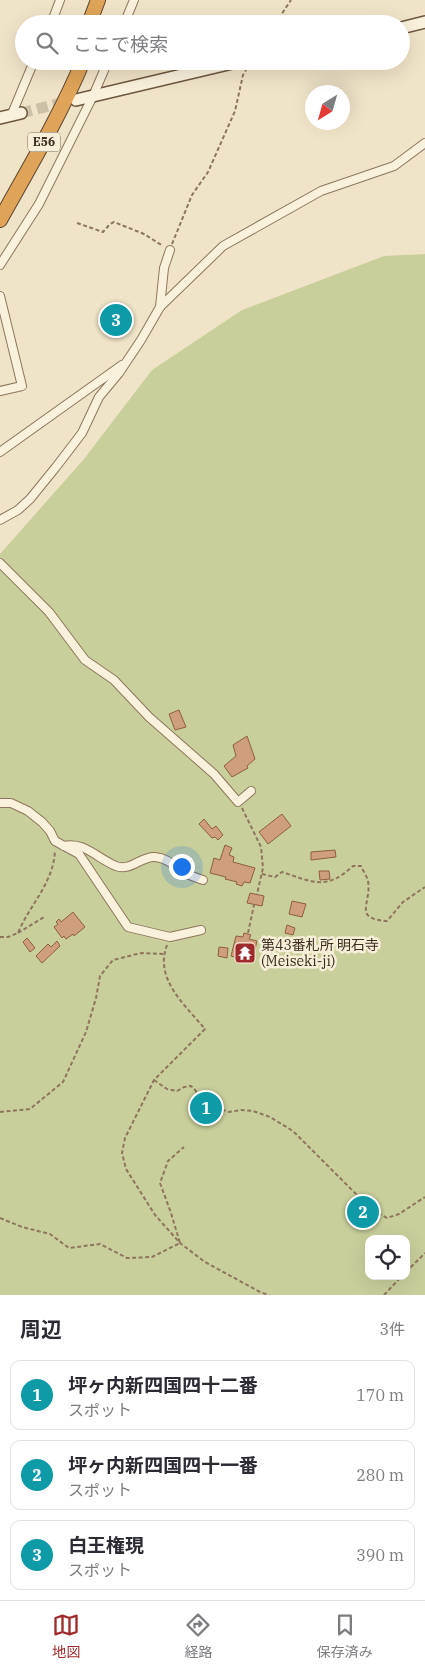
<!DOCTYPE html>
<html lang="ja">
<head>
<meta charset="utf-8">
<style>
  body { margin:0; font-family:"IBM Plex Serif","Noto Sans JP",serif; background:#f2f2f3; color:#2b2b33 }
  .controls { position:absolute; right:15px; bottom:15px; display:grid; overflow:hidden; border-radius:10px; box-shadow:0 5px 20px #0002 }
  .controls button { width:45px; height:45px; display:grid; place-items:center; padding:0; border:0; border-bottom:1px solid #e1e1e2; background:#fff; color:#2b2b33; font:25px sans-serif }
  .compass { position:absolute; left:305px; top:85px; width:45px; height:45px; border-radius:50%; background:#fff; box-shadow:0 5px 20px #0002; rotate:217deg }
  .you { position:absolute; left:181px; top:866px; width:18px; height:18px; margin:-12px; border:4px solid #fff; border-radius:50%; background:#1a73e8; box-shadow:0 0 0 8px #1a73e833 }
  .badge { display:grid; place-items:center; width:32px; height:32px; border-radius:50%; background:#9e2a2b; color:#fff; font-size:16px; font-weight:700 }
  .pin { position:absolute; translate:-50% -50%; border:2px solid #fff; box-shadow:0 1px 5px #0006 }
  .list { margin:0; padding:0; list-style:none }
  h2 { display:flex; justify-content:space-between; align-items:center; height:65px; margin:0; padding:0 20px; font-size:21px }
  h2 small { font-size:16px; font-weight:400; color:#7c7c81 }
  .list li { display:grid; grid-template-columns:32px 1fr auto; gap:15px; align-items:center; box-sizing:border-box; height:70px; margin:0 10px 10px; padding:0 10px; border:1px solid #e1e1e2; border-radius:10px }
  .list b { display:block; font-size:19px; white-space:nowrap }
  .list p { margin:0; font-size:16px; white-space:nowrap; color:#7c7c81 }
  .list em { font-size:16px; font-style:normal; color:#7c7c81 }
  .icon { flex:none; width:28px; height:28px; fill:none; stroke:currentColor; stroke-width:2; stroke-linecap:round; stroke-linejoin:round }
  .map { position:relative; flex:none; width:425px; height:1295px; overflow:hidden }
  .search { position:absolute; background:#fff; box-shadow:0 5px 20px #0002; left:15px; right:15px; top:15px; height:55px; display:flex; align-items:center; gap:12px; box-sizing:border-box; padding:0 18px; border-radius:28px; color:#7c7c81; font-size:19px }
  .sheet { height:305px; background:#fff }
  nav { display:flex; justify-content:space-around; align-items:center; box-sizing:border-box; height:70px; border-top:1px solid #e1e1e2; background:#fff; font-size:14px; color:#7c7c81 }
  nav a { display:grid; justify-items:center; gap:2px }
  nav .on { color:#9e2a2b }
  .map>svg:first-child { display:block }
  .green { fill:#c9cf9b; fill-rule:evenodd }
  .building { fill:#cf9f7d; stroke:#8d5f41 }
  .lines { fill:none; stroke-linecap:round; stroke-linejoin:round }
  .secondary-tunnel { stroke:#ccc0a6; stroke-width:11; stroke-dasharray:11 5.5; stroke-linecap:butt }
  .minor-casing { stroke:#8d765c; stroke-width:10 }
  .secondary-casing { stroke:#6f573f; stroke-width:14 }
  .motorway-casing { stroke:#5b4430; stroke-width:16 }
  .path { stroke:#8d765c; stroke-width:2; stroke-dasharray:4 2.5; stroke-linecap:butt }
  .minor { stroke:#faf1dc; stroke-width:8 }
  .secondary { stroke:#faf1dc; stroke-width:11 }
  .motorway { stroke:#e0a458; stroke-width:14 }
  .labels { text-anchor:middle; stroke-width:5; stroke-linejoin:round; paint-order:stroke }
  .shield { fill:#f7eed8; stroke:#756857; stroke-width:1 }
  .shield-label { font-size:12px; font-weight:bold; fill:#3d2e20 }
  .poi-label { font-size:14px; fill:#3d2e20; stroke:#f7eed8; text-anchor:start }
</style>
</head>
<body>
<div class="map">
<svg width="425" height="1295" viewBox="0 0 425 1295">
  <rect width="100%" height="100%" fill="#f0e4c8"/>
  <!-- green -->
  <path class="green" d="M425,254V1295H0V554L84,459L152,370L242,310L384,256ZM369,1239H406V1276H369Z"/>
  <!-- building -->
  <g class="building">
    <path d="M179,710L186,727L175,730L169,714Z"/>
    <path d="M247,736L255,759L247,766L248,768L232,777L224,766L236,756L233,745Z"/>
    <path d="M282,814L291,826L268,844L259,832Z"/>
    <path d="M204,819L212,829L216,826L223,835L218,840L215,837L212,838L199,824Z"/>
    <path d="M225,845L232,848L229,855L234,857L233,862L255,868L250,883L244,882L242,886L236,884L237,882L225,879L226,877L210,873L214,858L220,860Z"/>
    <path d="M335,850L336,857L311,860V852Z"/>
    <path d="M319,871H329L330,879L320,880Z"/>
    <path d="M250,893L264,896L262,906L247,903Z"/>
    <path d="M292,901L306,904L302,917L289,914Z"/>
    <path d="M73,912L85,927L74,936L73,934L66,939L64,936L62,938L54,927L58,924L56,922L59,919L61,922Z"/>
    <path d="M287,925L295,928L293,935L285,933Z"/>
    <path d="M244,933L251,935L249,939L257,941L252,962L231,956L236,936L243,937Z"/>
    <path d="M27,938L35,948L30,952L23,942Z"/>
    <path d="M57,941L60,946L42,963L36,956L48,944L51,947Z"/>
    <path d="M219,947L228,948L227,958L218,956Z"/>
  </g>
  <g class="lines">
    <!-- secondary-tunnel -->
    <path class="secondary-tunnel" d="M21,113L69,101"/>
    <!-- minor casing -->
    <g class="minor-casing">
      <g id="minor">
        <path d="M51,24L60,0"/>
        <path d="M124,24L134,0"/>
        <path d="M11,116L34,61"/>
        <path d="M0,265L39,204L93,96L108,61"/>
        <path d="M0,296L22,386L0,391"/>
        <path d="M160,307L164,268L170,250"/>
        <path d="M0,452L122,365"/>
        <path d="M0,520L18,510L30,499L56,467L82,433L99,397L119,373L141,340L160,307L223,246L321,191L394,166L425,143"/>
        <path d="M0,563L49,612L85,660L114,680L149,717L214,774L238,802L251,791"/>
        <path d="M0,803H11L28,811L42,822L50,831L55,841L79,854L128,927L170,937L201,930"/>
        <path d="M64,846C84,841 98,859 116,866C130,872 141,856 155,857C168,858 175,867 185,873C191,876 197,878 203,880"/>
      </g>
    </g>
    <!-- secondary casing -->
    <g class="secondary-casing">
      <g id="secondary">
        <path d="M401,28L425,22"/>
        <path d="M76,100L241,61"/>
        <path d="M0,118L21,113"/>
      </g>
    </g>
    <!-- motorway casing -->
    <g class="motorway-casing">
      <g id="motorway">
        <path d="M89,24L98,0"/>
        <path d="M0,220C29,168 60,116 83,61"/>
      </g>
    </g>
    <!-- path -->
    <g class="path">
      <path d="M275,24L291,0"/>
      <path d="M77,223L103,232L110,224L114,222L144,234L163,246"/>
      <path d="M172,244L192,195L208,172L235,111L243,75L246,70"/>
      <path d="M242,808L261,847L263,868L257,894"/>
      <path d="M262,874L275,877L282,872C313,882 326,891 353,866H361C363,871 367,876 368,881C372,903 352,919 387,921L403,902L425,887"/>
      <path d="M18,933L44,917"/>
      <path d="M248,933L254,905"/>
      <path d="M0,937H8L18,933C30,904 53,884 55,851"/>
      <path d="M167,945C154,979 185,1005 205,1029L154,1080L125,1138L122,1153L126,1169L155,1215L180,1243L205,1262L260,1292L269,1295"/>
      <path d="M154,1080L167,1089L177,1091L184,1087L191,1086C196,1090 198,1093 197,1100L198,1102L229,1112L241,1110L253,1111L270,1117L293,1131L355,1193L378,1213L387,1218L399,1214L425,1197"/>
      <path d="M0,1112L30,1109L63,1082L86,1032L96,998L100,976L113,960L141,953L163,954"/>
      <path d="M0,1218L22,1227L50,1234L69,1248L100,1244L127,1258L152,1257L180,1243L171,1213L160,1183L168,1161L184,1147"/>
      <path d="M406,1272L425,1253"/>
      <path d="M384,1295L402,1276"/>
    </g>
    <!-- minor -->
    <use href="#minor" class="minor"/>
    <!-- secondary -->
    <use href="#secondary" class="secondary"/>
    <!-- motorway -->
    <use href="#motorway" class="motorway"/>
  </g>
  <!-- icons -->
  <defs>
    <g id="temple-square" transform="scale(1.125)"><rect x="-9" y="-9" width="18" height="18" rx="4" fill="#9e2a2b" stroke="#f7eed8"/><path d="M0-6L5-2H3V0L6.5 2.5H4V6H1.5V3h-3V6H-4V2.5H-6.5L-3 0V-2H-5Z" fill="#fff"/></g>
  </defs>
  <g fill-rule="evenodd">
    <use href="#temple-square" x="245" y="953"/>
  </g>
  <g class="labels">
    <!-- shield labels -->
    <rect class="shield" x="28" y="132.5" width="32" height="19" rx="4"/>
    <g class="shield-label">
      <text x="44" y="146">E56</text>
    </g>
    <!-- poi labels -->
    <g class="poi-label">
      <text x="261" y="950">第43番札所 明石寺<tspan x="261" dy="16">(Meiseki-ji)</tspan></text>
    </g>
  </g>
</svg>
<div class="controls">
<button><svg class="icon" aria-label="locate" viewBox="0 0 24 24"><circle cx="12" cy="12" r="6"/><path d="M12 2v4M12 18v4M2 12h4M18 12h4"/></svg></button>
</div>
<svg class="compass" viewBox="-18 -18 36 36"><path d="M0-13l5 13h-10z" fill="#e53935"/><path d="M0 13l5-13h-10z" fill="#7c7c81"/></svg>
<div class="you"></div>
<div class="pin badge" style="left:206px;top:1108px;background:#0f9aa8">1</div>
<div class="pin badge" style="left:363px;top:1212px;background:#0f9aa8">2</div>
<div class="pin badge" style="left:116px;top:320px;background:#0f9aa8">3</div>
<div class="search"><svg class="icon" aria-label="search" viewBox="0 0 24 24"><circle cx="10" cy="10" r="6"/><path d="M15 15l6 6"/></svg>ここで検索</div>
</div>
<section class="sheet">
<h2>周辺<small>3件</small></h2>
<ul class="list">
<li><span class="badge" style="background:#0f9aa8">1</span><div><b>坪ヶ内新四国四十二番</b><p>スポット</p></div><em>170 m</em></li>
<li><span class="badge" style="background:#0f9aa8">2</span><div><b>坪ヶ内新四国四十一番</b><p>スポット</p></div><em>280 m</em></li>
<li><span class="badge" style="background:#0f9aa8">3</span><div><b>白王権現</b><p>スポット</p></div><em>390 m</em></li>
</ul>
</section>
<nav>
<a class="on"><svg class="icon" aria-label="map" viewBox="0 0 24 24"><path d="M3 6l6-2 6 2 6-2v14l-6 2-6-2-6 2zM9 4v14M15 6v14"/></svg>地図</a>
<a><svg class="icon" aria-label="directions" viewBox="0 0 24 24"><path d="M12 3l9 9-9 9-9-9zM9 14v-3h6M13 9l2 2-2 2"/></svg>経路</a>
<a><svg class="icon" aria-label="saved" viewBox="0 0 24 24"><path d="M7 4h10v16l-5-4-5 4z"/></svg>保存済み</a>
</nav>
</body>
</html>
